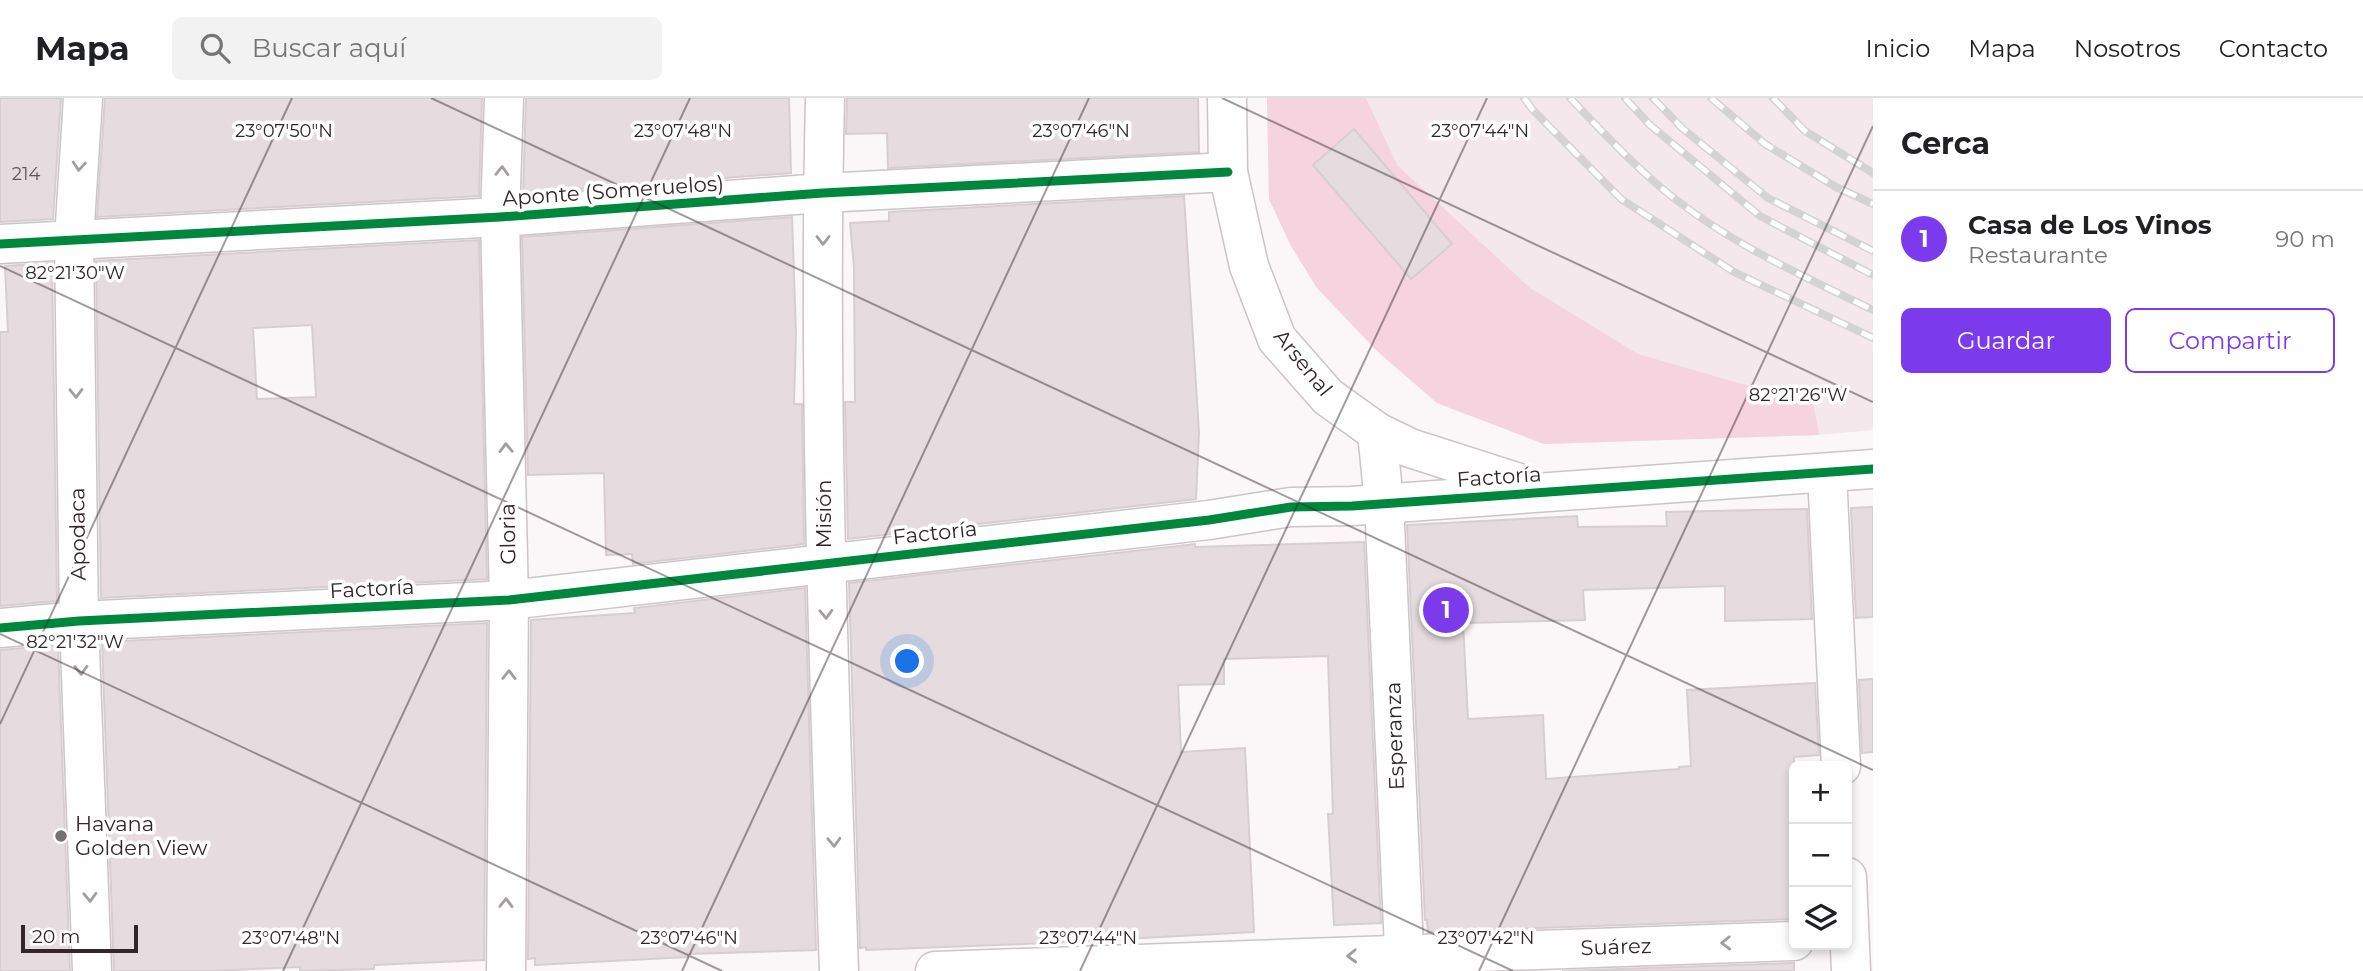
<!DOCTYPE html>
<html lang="es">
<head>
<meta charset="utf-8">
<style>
  body { margin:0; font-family:Montserrat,sans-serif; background:#f2f2f2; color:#202124 }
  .controls { position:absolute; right:21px; bottom:21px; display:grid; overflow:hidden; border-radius:10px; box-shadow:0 4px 10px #0003 }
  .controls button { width:63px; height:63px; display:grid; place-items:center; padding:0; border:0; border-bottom:2px solid #e0e0e0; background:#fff; color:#202124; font:35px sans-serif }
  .scale { position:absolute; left:21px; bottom:18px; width:117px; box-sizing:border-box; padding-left:7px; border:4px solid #32262a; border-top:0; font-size:19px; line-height:24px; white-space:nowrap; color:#32262a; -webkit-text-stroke:5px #fff; paint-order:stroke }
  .you { position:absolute; left:908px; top:564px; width:24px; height:24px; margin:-18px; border:5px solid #fff; border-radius:50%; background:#1a73e8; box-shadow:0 0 0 10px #1a73e833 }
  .badge { display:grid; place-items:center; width:46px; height:46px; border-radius:50%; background:#7c3aed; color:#fff; font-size:23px; font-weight:700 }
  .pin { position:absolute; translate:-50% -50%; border:4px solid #fff; box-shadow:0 2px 7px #0006 }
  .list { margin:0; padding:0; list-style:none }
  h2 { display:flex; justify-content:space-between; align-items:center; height:91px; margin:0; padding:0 28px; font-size:30px }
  h2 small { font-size:23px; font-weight:400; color:#757577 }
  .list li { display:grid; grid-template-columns:46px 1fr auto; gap:21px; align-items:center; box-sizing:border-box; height:98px; padding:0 28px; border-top:2px solid #e0e0e0 }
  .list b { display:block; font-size:26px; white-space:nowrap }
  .list p { margin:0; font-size:23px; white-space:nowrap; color:#757577 }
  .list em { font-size:23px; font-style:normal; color:#757577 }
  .actions { display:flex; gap:14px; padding:21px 28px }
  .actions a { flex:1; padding:16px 0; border:2px solid #7c3aed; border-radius:10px; text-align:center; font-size:24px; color:#7c3aed }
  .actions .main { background:#7c3aed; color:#fff }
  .icon { flex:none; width:38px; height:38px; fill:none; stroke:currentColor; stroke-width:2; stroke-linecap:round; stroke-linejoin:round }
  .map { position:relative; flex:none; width:1873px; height:873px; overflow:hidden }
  header { display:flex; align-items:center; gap:42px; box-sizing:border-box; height:98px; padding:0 35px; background:#fff; border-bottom:2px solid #e0e0e0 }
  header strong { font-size:33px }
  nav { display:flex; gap:38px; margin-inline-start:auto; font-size:24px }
  .search { width:490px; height:63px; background:#f2f2f2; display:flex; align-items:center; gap:18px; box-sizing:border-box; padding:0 24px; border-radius:10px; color:#757577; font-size:26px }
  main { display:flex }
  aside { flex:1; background:#fff }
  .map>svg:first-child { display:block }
  .built { fill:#f4e8ec }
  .green { fill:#f5d3df }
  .building { fill:#e6dcdf; stroke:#d7ced2; stroke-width:2; fill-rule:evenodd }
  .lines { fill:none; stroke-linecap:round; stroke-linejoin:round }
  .minor-casing { stroke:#ccc4c8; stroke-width:41 }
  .minor { stroke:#fefefe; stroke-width:38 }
  .rail-casing { stroke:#d5d2d3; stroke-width:8 }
  .rail { stroke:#fff; stroke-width:5; stroke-dasharray:16; stroke-linecap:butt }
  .cycleway-casing { stroke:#fff; stroke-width:13 }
  .cycleway { stroke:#00873e; stroke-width:9 }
  .oneway { stroke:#a29d9f }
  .ticks { fill:none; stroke:#32262a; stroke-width:2; stroke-opacity:0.45 }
  .poi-dot { fill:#786f72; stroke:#fff; stroke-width:2.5 }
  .labels { text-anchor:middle; stroke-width:7; stroke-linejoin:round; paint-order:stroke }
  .number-label { font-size:18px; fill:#615659 }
  .street-label { font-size:21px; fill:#32262a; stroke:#fff }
  .poi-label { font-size:21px; fill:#32262a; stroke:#fff; text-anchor:start }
  .ticks-label { font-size:18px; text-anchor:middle; fill:#32262a; stroke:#fff; stroke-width:7; stroke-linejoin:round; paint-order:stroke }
</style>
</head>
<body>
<header>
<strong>Mapa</strong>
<div class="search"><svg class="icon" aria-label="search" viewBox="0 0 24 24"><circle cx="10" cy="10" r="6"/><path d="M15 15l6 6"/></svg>Buscar aquí</div>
<nav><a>Inicio</a><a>Mapa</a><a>Nosotros</a><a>Contacto</a></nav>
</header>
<main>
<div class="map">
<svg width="1873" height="873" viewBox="0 0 1873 873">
  <rect width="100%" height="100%" fill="#fbf6f8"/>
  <!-- built -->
  <path class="built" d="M1267,0H1873V332L1819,337L1544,346L1437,305L1377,253L1317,190L1291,148L1269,101Z"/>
  <!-- green -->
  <path class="green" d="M1267,0H1366L1397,67L1530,190L1638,256L1773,295L1812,298L1819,337L1544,346L1437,305L1377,253L1317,190L1291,148L1269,101Z"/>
  <!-- building -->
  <g class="building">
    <path d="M0,0H61L53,121L0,124Z"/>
    <path d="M105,0H482L479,98L97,119Z"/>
    <path d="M526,0H789L791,75L523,95Z"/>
    <path d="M847,0H1198L1199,54L888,70L887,35L846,36Z"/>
    <path d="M1354,31L1452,146L1411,181L1313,67Z"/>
    <path d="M1184,98L1199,335L1196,401L848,441L845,304H855L854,170L850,125L889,123V114Z"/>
    <path d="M792,119L796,236L794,306H802L804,446L633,466L632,456L606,457L604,375L528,377L522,139Z"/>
    <path d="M479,142L487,481L101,500L96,163ZM312,227L316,299L257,301L253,230Z"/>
    <path d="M52,165L57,503L0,508V234H8L5,168Z"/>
    <path d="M1873,409V519L1856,520L1851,410Z"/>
    <path d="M1807,411L1812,521L1725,523V488L1583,492L1585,522L1463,525L1468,621L1543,617L1546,681L1679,671V669L1691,668L1687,592L1815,585L1819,657L1794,659V821L1428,834L1427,822H1425L1407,427L1577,418L1578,429L1667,428L1666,414Z"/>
    <path d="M1364,444L1381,825L1334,827L1328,716H1333L1328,558L1224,561V586L1178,587L1181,654L1245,650L1254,834L1048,845L866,852V849L860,850L849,485L1195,446V449Z"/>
    <path d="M805,490L816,852L688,856V859L535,867V860L528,861L531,522L635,515L634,510Z"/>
    <path d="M487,525L484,862L374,867V871L300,873V869L213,873H114L102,544Z"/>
    <path d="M58,547L70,873H0V552Z"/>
    <path d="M1873,581V654L1862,655L1859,582Z"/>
    <path d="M1794,865V873H1562Z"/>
  </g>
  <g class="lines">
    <!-- minor casing -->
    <g class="minor-casing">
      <g id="minor">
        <path d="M83,0L74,141L79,523L92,873"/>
        <path d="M504,0L500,119L509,502L506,873"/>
        <path d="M825,0C818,291 829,582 839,873"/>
        <path d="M1227,0L1228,74L1249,168L1277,241L1328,299L1377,334L1410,350L1522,386"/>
        <path d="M0,146L500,119L823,95L1228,74"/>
        <path d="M1377,334L1384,404L1405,873"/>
        <path d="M1827,375L1841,668"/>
        <path d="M0,530L79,523L509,502L1209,422L1291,409L1352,408L1873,371"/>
        <path d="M1847,779L1851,873"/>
        <path d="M935,873L1794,843"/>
      </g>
    </g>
    <!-- minor -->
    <use href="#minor" class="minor"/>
    <!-- rail casing -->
    <g class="rail-casing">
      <g id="rail">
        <path d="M1524,0L1532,11L1621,101L1734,174L1873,240"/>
        <path d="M1570,0C1602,33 1634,68 1670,97C1731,146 1803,178 1873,212"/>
        <path d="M1625,0L1650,27L1760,118L1873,177"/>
        <path d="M1653,0L1683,31L1768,100L1873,153"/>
        <path d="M1711,0L1765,46L1836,89L1873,106"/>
        <path d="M1773,0L1805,33L1873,75"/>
      </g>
    </g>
    <!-- rail -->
    <use href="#rail" class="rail"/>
    <!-- cycleway casing -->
    <g class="cycleway-casing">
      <g id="cycleway">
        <path d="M0,146L500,119L823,95L1228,74"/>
        <path d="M0,530L79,523L509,502L1209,422L1291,409L1352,408L1873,371"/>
      </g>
    </g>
    <!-- cycleway -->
    <use href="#cycleway" class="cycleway"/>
  </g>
  <!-- one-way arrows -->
  <defs><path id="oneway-chevron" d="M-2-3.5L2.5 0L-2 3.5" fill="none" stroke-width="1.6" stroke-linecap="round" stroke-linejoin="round" transform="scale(1.75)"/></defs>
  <g class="oneway">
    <use href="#oneway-chevron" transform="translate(79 68) rotate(94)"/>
    <use href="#oneway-chevron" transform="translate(502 73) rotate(-88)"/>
    <use href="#oneway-chevron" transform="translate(823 142) rotate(90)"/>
    <use href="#oneway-chevron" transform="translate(76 295) rotate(89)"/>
    <use href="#oneway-chevron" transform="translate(506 350) rotate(-91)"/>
    <use href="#oneway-chevron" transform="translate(826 516) rotate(88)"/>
    <use href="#oneway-chevron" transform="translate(81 572) rotate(88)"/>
    <use href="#oneway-chevron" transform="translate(509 577) rotate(-89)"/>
    <use href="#oneway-chevron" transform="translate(834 744) rotate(88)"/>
    <use href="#oneway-chevron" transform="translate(90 799) rotate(88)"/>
    <use href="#oneway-chevron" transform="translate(506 805) rotate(-89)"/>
    <use href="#oneway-chevron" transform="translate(1726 845) rotate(178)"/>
    <use href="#oneway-chevron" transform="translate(1352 858) rotate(178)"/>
  </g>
  <!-- ticks -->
  <path class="ticks" d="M431,0L1873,672M1222,0L1873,304M0,168L1513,873M0,536L722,873M0,626L292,0M283,873L690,0M682,873L1089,0M1080,873L1487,0M1479,873L1873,28"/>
  <!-- markers -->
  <circle class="poi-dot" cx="61" cy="738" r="7"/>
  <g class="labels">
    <!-- number labels -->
    <g class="number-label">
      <text x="26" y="82">214</text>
    </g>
    <!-- street labels -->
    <g class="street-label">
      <text transform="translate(613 93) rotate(-4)" y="7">Aponte (Someruelos)</text>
      <text transform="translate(1303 265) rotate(51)" y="7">Arsenal</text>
      <text transform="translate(1499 379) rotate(-4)" y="7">Factoría</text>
      <text transform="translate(824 416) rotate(-90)" y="7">Misión</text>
      <text transform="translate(935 435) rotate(-6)" y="7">Factoría</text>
      <text transform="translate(78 436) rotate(-91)" y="7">Apodaca</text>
      <text transform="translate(508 436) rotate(-91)" y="7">Gloria</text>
      <text transform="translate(372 491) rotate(-3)" y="7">Factoría</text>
      <text transform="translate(1395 638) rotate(-92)" y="7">Esperanza</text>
      <text transform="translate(1616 849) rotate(-2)" y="7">Suárez</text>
    </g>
    <!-- poi labels -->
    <g class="poi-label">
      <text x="75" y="733">Havana<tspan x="75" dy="24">Golden View</tspan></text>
    </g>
  </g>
  <g class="ticks-label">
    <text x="284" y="39">23°07'50"N</text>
    <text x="683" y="39">23°07'48"N</text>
    <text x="1081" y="39">23°07'46"N</text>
    <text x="1480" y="39">23°07'44"N</text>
    <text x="75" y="181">82°21'30"W</text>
    <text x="1798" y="303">82°21'26"W</text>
    <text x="75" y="550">82°21'32"W</text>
    <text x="291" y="846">23°07'48"N</text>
    <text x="689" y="846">23°07'46"N</text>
    <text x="1088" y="846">23°07'44"N</text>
    <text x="1486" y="846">23°07'42"N</text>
  </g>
</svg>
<div class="controls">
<button>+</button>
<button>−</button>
<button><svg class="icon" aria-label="layers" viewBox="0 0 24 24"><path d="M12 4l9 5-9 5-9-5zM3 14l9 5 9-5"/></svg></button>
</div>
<div class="scale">20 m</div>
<div class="you"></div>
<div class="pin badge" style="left:1446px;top:512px">1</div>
</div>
<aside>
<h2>Cerca<small></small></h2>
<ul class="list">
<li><span class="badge">1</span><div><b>Casa de Los Vinos</b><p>Restaurante</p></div><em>90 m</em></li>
</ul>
<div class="actions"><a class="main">Guardar</a><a>Compartir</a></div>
</aside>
</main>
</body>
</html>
